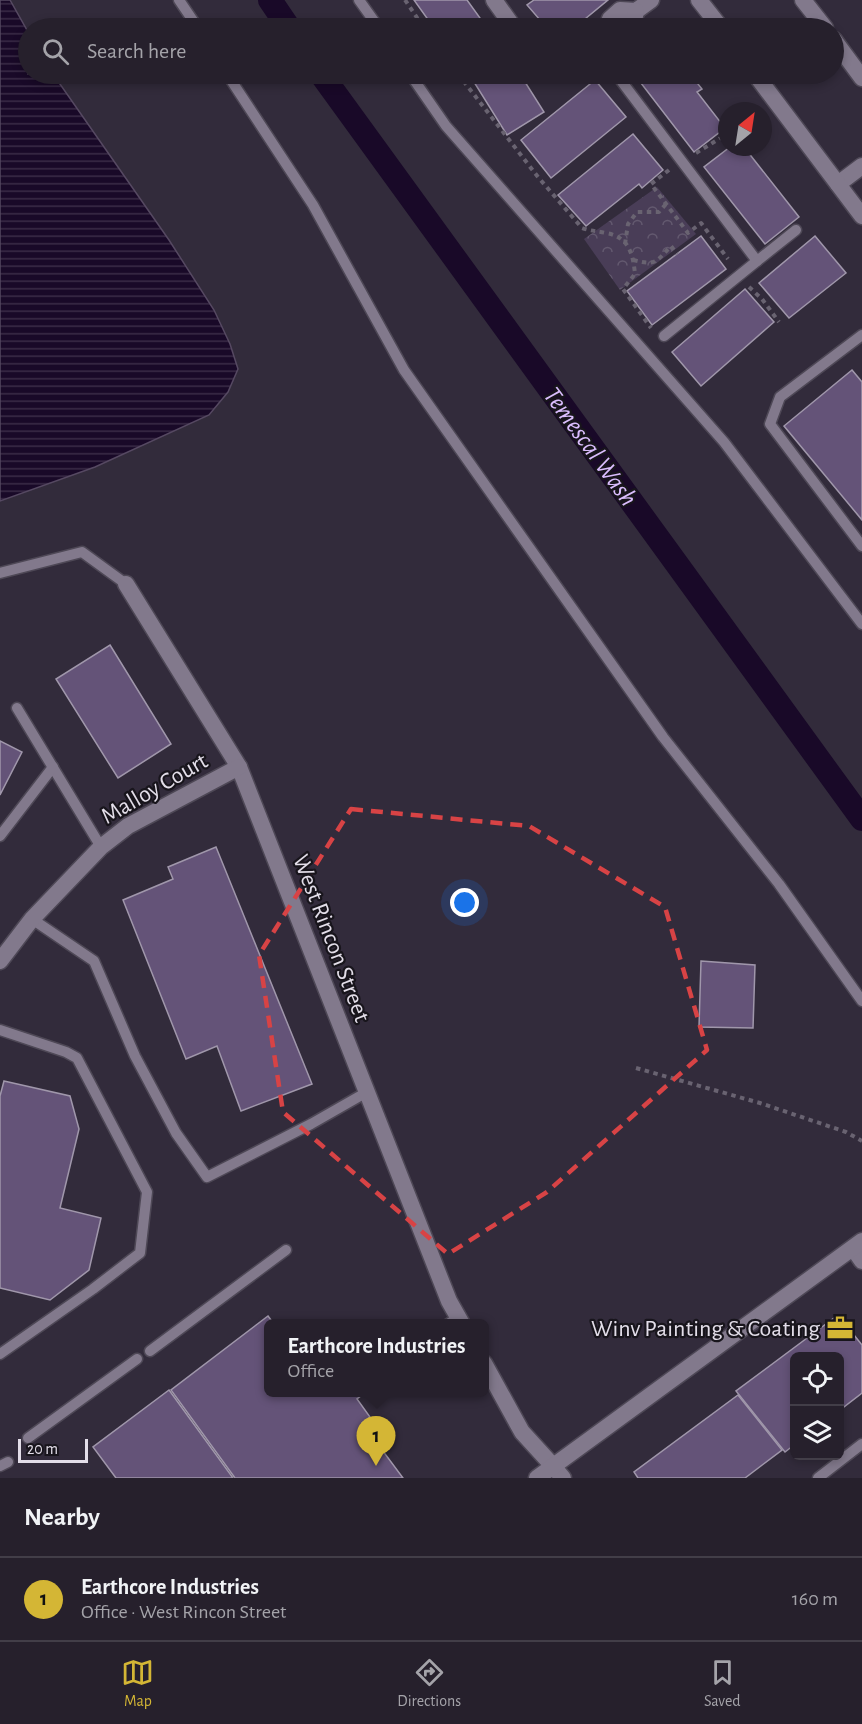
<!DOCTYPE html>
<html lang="en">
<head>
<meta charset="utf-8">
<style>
  body { margin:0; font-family:"Alegreya Sans",sans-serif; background:#2e2834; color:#f1f3f6 }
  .controls { position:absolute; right:18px; bottom:18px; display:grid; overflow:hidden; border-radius:9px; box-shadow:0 3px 9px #0003 }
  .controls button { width:54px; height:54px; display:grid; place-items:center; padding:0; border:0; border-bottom:2px solid #423e48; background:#26202c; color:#f1f3f6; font:30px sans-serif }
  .compass { position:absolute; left:718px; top:102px; width:54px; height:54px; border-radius:50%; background:#26202c; box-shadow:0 3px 9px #0003; rotate:30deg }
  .scale { position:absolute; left:18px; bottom:15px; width:70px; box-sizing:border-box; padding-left:6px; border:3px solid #e3dee9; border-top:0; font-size:16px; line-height:21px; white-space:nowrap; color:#e3dee9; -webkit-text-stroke:4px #18151c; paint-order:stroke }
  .you { position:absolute; left:465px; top:903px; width:21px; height:21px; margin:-15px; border:4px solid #fff; border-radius:50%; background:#1a73e8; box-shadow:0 0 0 9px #1a73e833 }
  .badge { display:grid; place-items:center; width:39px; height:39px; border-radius:50%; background:#d4b635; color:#111; font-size:20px; font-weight:700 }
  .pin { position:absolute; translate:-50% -50px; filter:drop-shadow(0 2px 3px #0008) }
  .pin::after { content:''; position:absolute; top:32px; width:21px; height:18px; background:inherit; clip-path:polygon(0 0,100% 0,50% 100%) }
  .popup { position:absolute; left:264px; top:1319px; width:225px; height:78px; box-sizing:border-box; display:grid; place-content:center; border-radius:9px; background:#26202c; filter:drop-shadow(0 2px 4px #0005); font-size:20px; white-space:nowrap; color:#a4a3a9 }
  .popup b { font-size:22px; color:#f1f3f6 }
  .popup::after { content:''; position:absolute; left:50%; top:100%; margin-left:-12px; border:12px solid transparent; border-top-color:#26202c }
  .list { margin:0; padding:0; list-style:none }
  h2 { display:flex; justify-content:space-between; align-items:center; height:78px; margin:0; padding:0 24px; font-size:26px }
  h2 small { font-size:20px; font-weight:400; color:#a4a3a9 }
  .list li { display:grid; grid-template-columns:39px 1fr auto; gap:18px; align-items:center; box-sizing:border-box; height:84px; padding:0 24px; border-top:2px solid #423e48 }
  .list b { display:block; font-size:22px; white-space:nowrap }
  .list p { margin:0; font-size:20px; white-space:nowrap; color:#a4a3a9 }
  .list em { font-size:20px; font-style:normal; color:#a4a3a9 }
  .icon { flex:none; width:33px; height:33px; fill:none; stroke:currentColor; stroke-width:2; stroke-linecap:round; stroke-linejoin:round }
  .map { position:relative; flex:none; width:862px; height:1478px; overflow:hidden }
  .search { position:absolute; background:#26202c; box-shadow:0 3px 9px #0003; left:18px; right:18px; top:18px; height:66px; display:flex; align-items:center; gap:15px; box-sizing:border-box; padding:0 21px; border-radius:33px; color:#a4a3a9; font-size:22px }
  .sheet { height:162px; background:#26202c }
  nav { display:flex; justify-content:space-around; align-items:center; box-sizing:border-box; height:84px; border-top:2px solid #423e48; background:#26202c; font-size:16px; color:#a4a3a9 }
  nav a { display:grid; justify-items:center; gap:3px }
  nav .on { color:#d4b635 }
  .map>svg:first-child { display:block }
  .park { fill:url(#park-crowns) }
  .water { fill:url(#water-rules); stroke:#564962; stroke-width:1.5 }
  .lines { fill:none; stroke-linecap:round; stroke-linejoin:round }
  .canal { stroke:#190928; stroke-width:24 }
  .building { fill:#645378; stroke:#a097ab; stroke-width:1.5 }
  .service-casing { stroke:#4e4856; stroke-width:13 }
  .minor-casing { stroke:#4e4856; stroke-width:19 }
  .tertiary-casing { stroke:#4e4856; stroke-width:19 }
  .path { stroke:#696371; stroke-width:4; stroke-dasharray:4.5 4.5; stroke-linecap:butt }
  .service { stroke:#82798c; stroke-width:10 }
  .minor { stroke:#82798c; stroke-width:16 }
  .tertiary { stroke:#82798c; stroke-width:16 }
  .marked { fill:none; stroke:#d84345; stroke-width:4.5; stroke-dasharray:12 8; stroke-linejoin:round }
  .labels { text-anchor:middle; stroke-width:4.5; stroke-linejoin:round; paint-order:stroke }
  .street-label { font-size:24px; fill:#e3dee9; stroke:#18151c }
  .poi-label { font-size:24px; fill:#e3dee9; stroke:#18151c; text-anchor:end }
  .water-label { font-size:26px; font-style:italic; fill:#dabdfd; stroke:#18151c }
</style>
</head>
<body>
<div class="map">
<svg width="862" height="1478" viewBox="0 0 862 1478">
  <defs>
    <pattern id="park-crowns" width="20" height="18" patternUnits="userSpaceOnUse" patternTransform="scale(1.5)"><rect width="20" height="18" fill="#493d57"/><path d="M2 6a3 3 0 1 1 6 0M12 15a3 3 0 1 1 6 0" fill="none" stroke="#63596f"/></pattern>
    <pattern id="water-rules" width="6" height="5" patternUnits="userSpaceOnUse" patternTransform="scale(1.5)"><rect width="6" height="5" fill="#190928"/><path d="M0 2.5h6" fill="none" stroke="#3a2c47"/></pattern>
  </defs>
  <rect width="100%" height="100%" fill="#322b3b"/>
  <!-- park -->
  <path class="park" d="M657,187L696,234L620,290L584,239Z"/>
  <!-- water -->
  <path class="water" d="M0,0H10L28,32V74H53L169,240L214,310L230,344L238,369L228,392L209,415L95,467L0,501Z"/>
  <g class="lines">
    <!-- canal -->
    <g class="canal">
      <path d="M270,0L289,28"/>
      <path d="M321,74L862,819"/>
    </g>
  </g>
  <!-- building -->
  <g class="building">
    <path d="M414,0H467L480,18L465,28H434Z"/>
    <path d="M534,0H608L574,28H547L527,5Z"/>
    <path d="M469,74H520L544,112L507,135Z"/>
    <path d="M634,74H690L702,89L697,92L725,128L694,152Z"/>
    <path d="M595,80L626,117L551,178L521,140Z"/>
    <path d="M633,134L663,170L642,188L639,184L586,226L558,195Z"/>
    <path d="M730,147H744L799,217L765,244L704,167Z"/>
    <path d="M701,236L726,269L652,325L627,291Z"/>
    <path d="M815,236L846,273L789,318L759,283Z"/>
    <path d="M745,289L774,322L701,386L672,352Z"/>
    <path d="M852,370L862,382V520L784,426Z"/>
    <path d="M110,645L171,744L118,778L56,679Z"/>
    <path d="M0,741L22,752L0,795Z"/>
    <path d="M216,847L312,1084L241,1111L217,1046L186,1059L123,900L173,879L168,867Z"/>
    <path d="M701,961L755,965L753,1028L699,1027Z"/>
    <path d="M4,1081L70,1096L79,1129L60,1208L101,1218L89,1270L50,1300L0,1288V1096Z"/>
    <path d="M838,1315L862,1345V1393L840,1410V1356H794V1445L785,1452L736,1391Z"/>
    <path d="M268,1316L274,1324H268V1392H366L357,1399L370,1417L362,1423L403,1478H235L171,1390Z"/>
    <path d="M169,1390L233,1478H116L93,1447Z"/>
    <path d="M738,1395L782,1450L745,1478H638L634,1472Z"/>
  </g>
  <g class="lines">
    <!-- service casing -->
    <g class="service-casing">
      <g id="service">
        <path d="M179,0L198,28"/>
        <path d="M359,0L379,28"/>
        <path d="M227,74L313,205L404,370L663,737L779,884L862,1001"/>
        <path d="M410,74L446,126L724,442L862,624"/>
        <path d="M616,74L757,261L796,230"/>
        <path d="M862,335L780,397L770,424L862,546"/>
        <path d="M664,336L757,261"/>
        <path d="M0,573L82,552L126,584"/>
        <path d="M17,708L101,847"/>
        <path d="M0,836L53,767"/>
        <path d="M32,919L94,961L135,1056L176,1133L207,1177L311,1124L367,1092"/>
        <path d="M0,1030L66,1052L77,1058L147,1192L140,1253L93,1289L0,1354"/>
        <path d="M448,1324L459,1317"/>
        <path d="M150,1351L286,1250"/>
        <path d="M28,1438L137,1359"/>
        <path d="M0,1466L8,1462"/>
        <path d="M818,1478L862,1444"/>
      </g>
    </g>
    <!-- minor casing -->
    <g class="minor-casing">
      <g id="minor">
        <path d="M494,0L514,28"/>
        <path d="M803,0L825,28"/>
        <path d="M607,28L610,19L620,10L636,11L651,0"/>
        <path d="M629,28L633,26L636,11"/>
        <path d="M834,40L862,78"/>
        <path d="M838,184L862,166"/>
        <path d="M126,584L239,767L449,1301L462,1324"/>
        <path d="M0,961L32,919L101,847L128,826L239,767"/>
        <path d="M853,1248L862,1261"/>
        <path d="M484,1363L522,1432L553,1466"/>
      </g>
    </g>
    <!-- tertiary casing -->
    <g class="tertiary-casing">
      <g id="tertiary">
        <path d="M699,0L721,28"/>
        <path d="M755,74L862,216"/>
        <path d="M553,1466L563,1478"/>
        <path d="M537,1478L862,1241"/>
      </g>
    </g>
    <!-- path -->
    <g class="path">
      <path d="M405,0L424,28"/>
      <path d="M458,74L538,177L582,228C590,231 597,231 606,233C629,237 633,254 635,274L623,289L651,328"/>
      <path d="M696,153L727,134"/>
      <path d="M669,170L651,184L688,233L701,223L728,259"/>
      <path d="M625,244L628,224L637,212H659L666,204"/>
      <path d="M633,260C656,266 656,262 671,246L677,254"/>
      <path d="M749,287L762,299L779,322"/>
      <path d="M636,1068L760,1103L846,1132L862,1141"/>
    </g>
    <!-- service -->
    <use href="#service" class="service"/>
    <!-- minor -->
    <use href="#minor" class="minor"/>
    <!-- tertiary -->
    <use href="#tertiary" class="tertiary"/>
  </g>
  <!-- marked area -->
  <path class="marked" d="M351,809L529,826L665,907L707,1050L547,1192L448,1254L283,1112L259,955Z"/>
  <!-- icons -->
  <defs>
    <g id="office-bare" transform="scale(2.07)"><path d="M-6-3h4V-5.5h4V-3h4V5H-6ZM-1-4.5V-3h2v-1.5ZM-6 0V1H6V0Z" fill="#d4b635" stroke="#18151c" stroke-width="2.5" paint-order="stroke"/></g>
  </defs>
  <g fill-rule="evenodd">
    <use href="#office-bare" x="840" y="1328"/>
  </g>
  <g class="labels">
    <!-- street labels -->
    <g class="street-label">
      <text transform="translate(154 788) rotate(-30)" y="8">Malloy Court</text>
      <text transform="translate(332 938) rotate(69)" y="8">West Rincon Street</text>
    </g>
    <!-- poi labels -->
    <g class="poi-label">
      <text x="820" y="1336">Winv Painting &amp; Coating</text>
    </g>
    <!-- water labels -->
    <g class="water-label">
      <text transform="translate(591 446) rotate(54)" y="9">Temescal Wash</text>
    </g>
  </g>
</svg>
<div class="controls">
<button><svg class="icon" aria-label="locate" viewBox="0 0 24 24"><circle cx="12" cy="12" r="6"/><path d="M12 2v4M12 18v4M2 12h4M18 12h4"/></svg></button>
<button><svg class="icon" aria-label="layers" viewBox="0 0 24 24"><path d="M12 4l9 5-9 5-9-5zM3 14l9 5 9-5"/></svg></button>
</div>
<svg class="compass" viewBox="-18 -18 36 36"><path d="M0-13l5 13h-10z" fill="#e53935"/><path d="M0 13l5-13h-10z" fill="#a4a3a9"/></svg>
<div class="scale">20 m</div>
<div class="you"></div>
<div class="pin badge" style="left:376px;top:1466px">1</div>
<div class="popup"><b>Earthcore Industries</b>Office</div>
<div class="search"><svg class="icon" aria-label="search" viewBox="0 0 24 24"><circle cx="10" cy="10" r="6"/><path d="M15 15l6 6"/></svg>Search here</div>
</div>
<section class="sheet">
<h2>Nearby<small></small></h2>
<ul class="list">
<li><span class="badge">1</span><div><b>Earthcore Industries</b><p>Office · West Rincon Street</p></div><em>160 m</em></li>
</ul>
</section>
<nav>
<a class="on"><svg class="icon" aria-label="map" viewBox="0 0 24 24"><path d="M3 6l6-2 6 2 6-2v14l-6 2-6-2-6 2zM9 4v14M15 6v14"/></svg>Map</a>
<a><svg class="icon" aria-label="directions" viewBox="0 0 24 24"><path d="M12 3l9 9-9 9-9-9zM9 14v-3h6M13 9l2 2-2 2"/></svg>Directions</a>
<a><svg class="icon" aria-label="saved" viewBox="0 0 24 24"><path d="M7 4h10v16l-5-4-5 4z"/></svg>Saved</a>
</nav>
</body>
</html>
